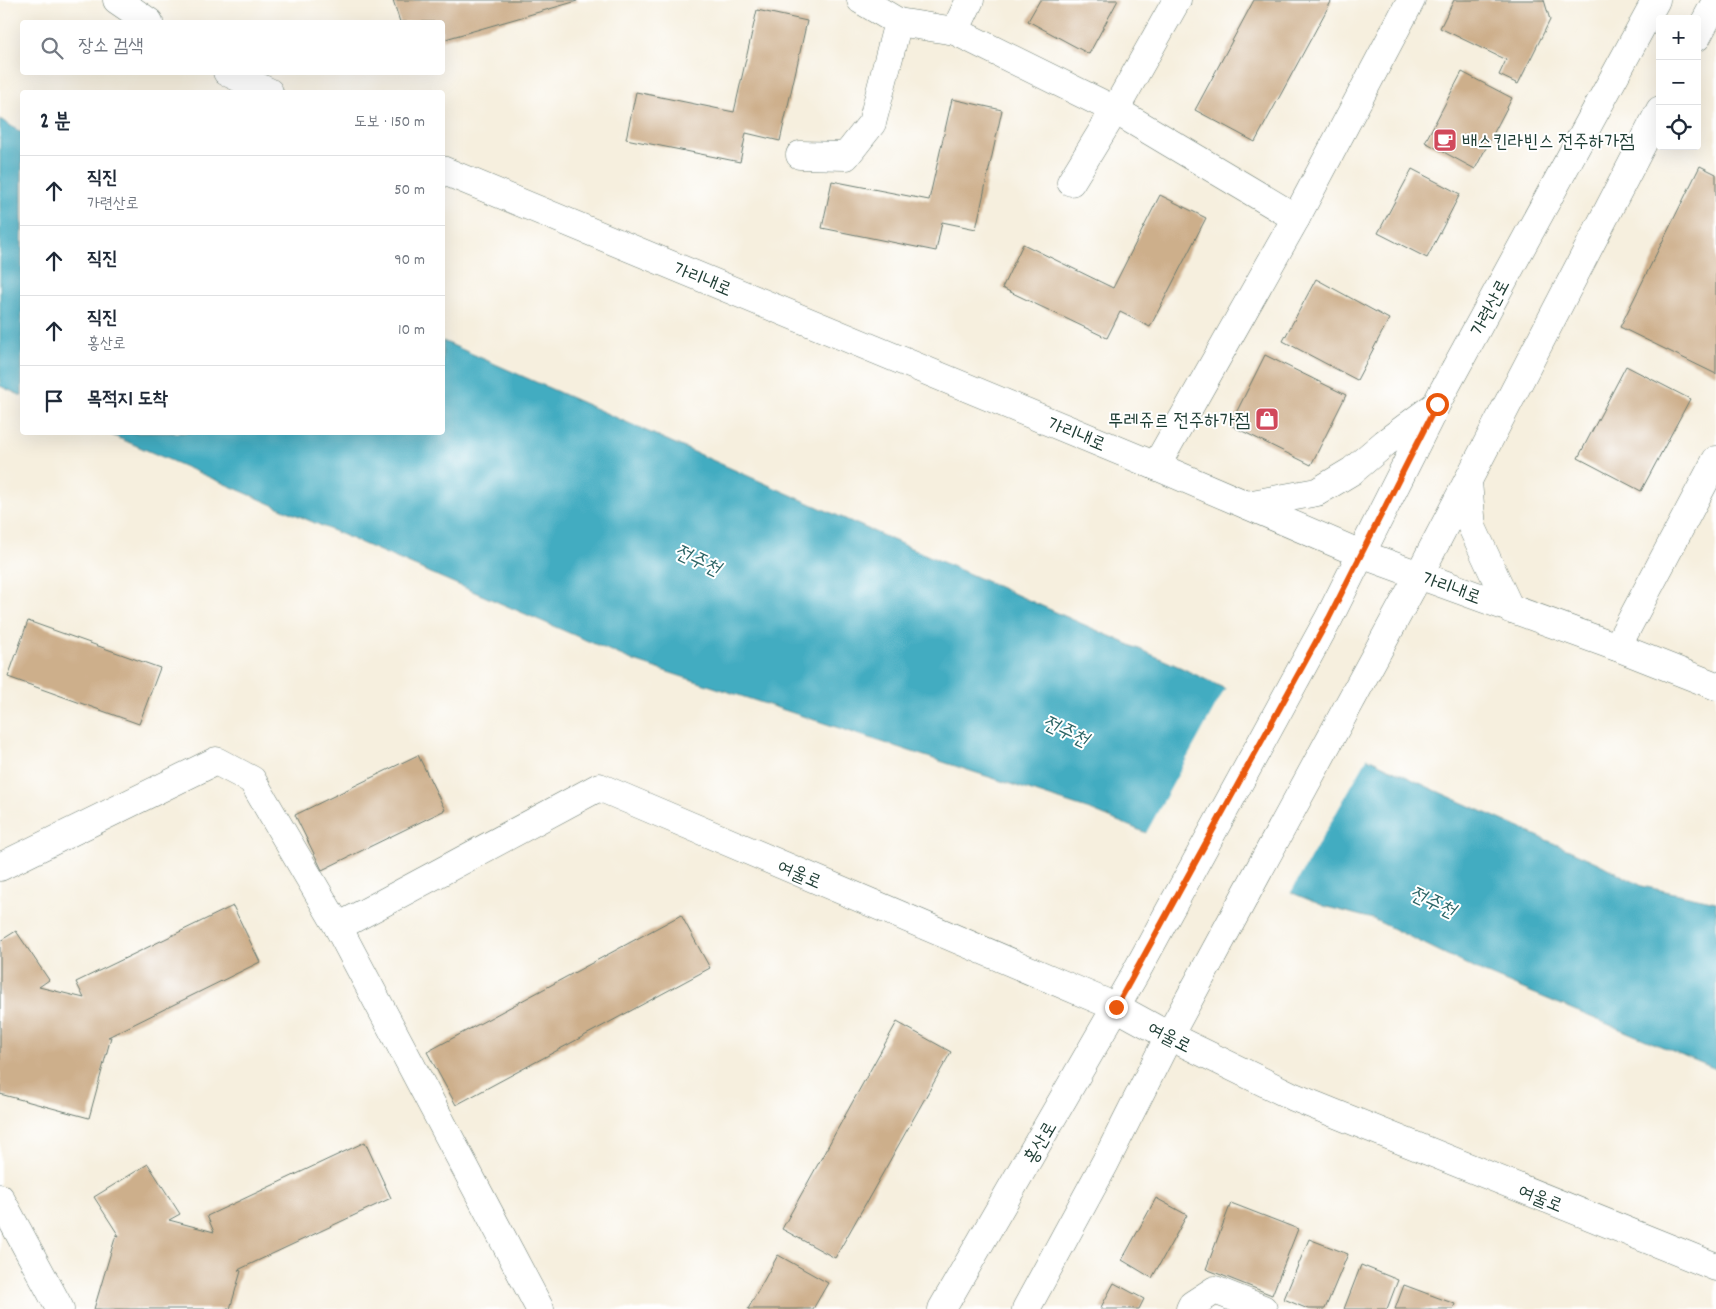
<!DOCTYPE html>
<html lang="ko">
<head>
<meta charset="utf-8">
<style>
  body { margin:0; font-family:Dekko,"Poor Story",sans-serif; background:#f2f2f3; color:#1f2937 }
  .controls { position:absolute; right:15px; top:15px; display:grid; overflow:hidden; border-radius:5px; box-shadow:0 5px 20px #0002 }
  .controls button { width:45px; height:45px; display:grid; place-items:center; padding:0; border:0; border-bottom:1px solid #e0e1e3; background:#fff; color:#1f2937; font:25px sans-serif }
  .stop { position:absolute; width:15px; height:15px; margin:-11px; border:4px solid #ea580c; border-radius:50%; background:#fff }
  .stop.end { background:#ea580c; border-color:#fff; box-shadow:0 1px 5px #0008 }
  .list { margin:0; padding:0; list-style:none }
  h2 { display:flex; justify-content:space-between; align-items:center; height:65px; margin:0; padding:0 20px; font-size:21px }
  h2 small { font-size:16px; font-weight:400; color:#747a83 }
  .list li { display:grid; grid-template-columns:32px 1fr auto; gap:15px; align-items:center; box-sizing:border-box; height:70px; padding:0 20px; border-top:1px solid #e0e1e3 }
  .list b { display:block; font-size:19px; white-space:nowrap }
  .list p { margin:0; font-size:16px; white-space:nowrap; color:#747a83 }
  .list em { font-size:16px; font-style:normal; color:#747a83 }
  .icon { flex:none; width:28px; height:28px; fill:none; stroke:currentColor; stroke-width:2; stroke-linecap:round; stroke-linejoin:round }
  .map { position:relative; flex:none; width:1716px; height:1309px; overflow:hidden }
  .search { position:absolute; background:#fff; box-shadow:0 5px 20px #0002; left:20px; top:20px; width:425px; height:55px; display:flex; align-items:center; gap:12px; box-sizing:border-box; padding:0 18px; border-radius:5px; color:#747a83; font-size:19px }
  .panel { position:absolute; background:#fff; box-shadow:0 5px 20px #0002; left:20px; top:90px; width:425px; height:345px; border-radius:5px }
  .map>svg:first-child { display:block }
  .water { fill:#42acc1; stroke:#30747a }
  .pier { fill:#f6efde }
  .building { fill:#cdaf8b }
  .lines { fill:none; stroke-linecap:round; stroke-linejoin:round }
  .minor-casing { stroke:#6a7b70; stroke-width:29 }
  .minor { stroke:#fff; stroke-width:28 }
  .route { stroke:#ea580c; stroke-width:6 }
  .labels { text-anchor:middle; stroke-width:4; stroke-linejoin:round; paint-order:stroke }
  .poi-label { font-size:19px; fill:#1f3d34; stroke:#fff; text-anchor:start }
  .street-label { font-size:19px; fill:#1f3d34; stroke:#fff }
  .water-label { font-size:20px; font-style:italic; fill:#2b6465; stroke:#fff }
</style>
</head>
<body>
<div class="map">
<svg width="1716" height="1309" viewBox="0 0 1716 1309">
  <rect width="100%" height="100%" fill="#fff"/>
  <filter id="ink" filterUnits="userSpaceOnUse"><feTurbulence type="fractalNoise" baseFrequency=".02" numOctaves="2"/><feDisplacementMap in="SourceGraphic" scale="10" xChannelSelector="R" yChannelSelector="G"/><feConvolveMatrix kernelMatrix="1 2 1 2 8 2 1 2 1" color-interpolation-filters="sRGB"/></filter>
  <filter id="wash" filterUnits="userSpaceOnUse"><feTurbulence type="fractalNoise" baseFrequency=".0096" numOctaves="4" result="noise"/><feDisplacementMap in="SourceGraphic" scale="20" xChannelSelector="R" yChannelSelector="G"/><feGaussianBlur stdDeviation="1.12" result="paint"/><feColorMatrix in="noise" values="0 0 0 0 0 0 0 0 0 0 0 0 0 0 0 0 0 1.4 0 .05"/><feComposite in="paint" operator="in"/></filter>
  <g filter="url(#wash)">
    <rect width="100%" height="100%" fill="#f6efde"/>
    <!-- water -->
    <g class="water">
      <path d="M0,119L22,133V396L0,386Z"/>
      <path d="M443,341L1182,668L1430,788L1598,863L1642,886L1716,902V1069L1480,971L1373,919L1324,906L1093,811L634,661L107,433L442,432Z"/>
    </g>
    <!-- pier -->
    <path class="pier" d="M1226,687L1369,755L1290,894L1145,835Z"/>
    <g id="blocks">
      <!-- building -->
      <g class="building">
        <path d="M393,0H577V1L442,40V22H400Z"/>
        <path d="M1040,0H1118L1089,54L1028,21Z"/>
        <path d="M1254,0H1332L1255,142L1195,110Z"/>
        <path d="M1454,0H1544L1550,20L1518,84L1499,75L1506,60L1440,28Z"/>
        <path d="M757,10L807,21L780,141L746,133L740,162L626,139L636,92L734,112Z"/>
        <path d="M1462,72L1512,98L1475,169L1425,142Z"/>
        <path d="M952,99L1002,110L976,229L942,222L936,251L822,228L832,181L929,200Z"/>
        <path d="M1700,166L1716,174V374L1620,327Z"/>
        <path d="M1412,169L1460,194L1427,258L1378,233Z"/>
        <path d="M1160,195L1206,218L1150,327L1120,312L1107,338L1002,288L1023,244L1113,288Z"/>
        <path d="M1316,279L1389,319L1357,380L1283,341Z"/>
        <path d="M1265,355L1346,395L1311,465L1230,425Z"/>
        <path d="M1626,366L1690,399L1641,491L1578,458Z"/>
        <path d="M28,621L160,668L139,724L8,677Z"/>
        <path d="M418,755L445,810L322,870L295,815Z"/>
        <path d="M233,906L260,962L108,1037H111L89,1118L0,1094V941L16,931L49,980L39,987L84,998L76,982Z"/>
        <path d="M681,915L710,968L456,1105L427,1052Z"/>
        <path d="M897,1022L951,1052L835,1258L782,1229Z"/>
        <path d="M365,1142L391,1198L238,1270L241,1271L230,1309H94L116,1235L119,1236L94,1197L148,1164L180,1214L169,1220L214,1232L207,1216Z"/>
        <path d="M1156,1198L1187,1215L1152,1278L1122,1260Z"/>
        <path d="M1231,1203L1298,1229L1272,1295L1206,1269Z"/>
        <path d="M1309,1239L1348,1254L1325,1309H1308L1284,1299Z"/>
        <path d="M778,1255L828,1283L813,1309H748Z"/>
        <path d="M1361,1265L1398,1280L1387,1309H1344Z"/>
        <path d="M1114,1283L1144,1299L1139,1309H1100Z"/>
        <path d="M1404,1285L1455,1304L1453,1309H1395Z"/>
      </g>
    </g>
  </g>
  <g filter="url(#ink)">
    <use href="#blocks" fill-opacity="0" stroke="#6a7b70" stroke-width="1"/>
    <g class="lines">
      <!-- minor casing -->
      <g class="minor-casing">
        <g id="minor">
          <path d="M117,0L149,22"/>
          <path d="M861,0L898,22L955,31L1115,110L1296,218"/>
          <path d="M955,31L970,0"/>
          <path d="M1697,37L1716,1"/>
          <path d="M227,72L269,92"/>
          <path d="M800,155L846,156L872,123L898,22"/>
          <path d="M442,170L1156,466L1361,554L1617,647L1716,686"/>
          <path d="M1071,182L1115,110L1177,0"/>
          <path d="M1156,466L1296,218L1411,0"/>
          <path d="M1468,482L1472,527L1510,609"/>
          <path d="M1247,505L1317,492L1352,471L1385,443L1432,408"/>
          <path d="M1617,647L1716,460"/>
          <path d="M0,867L216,761L252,780L338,927L540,1309"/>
          <path d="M338,927L599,787L1116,1007L1169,1036L1294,1097L1716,1267"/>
          <path d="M0,1198L60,1309"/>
          <path d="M942,1309L1135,974L1329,618L1442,393L1656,0"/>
          <path d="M1026,1309L1105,1163L1169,1036L1419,575L1660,110"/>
          <path d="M1190,1309L1192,1305L1215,1290L1263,1309"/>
        </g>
      </g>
      <!-- minor -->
      <use href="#minor" class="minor"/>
    </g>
  </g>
  <g class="lines" filter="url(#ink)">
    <!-- route -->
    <path class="route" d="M1116,1007L1329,618L1437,404"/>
  </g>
  <!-- icons -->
  <defs>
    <g id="cafe-square" transform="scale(1.25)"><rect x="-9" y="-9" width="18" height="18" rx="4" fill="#d1495b" stroke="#fff"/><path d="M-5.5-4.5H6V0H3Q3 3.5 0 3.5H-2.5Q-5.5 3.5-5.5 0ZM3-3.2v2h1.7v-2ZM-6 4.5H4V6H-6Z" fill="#fff"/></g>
    <g id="shop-square" transform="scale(1.25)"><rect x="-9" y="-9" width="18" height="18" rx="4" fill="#d1495b" stroke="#fff"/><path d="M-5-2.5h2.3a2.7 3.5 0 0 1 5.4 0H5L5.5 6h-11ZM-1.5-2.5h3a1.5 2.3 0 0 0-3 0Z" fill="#fff"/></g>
  </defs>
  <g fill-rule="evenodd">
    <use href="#cafe-square" x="1445" y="140"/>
    <use href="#shop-square" x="1267" y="419"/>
  </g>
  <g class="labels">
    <!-- poi labels -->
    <g class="poi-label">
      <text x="1462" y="147">배스킨라빈스 전주하가점</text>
      <text x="1250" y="426" text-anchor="end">뚜레쥬르 전주하가점</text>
    </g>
    <!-- street labels -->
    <g class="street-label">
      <text transform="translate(703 278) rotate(22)" y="7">가리내로</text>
      <text transform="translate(1489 307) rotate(-62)" y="7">가련산로</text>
      <text transform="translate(1077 433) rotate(22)" y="7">가리내로</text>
      <text transform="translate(1452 587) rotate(20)" y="7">가리내로</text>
      <text transform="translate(800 873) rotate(23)" y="7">여울로</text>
      <text transform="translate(1170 1036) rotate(27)" y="7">여울로</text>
      <text transform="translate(1039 1142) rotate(-60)" y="7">홍산로</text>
      <text transform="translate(1541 1197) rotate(22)" y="7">여울로</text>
    </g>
    <!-- water labels -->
    <g class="water-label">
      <text transform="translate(698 559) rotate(25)" y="7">전주천</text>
      <text transform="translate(1066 730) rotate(25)" y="7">전주천</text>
      <text transform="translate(1433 901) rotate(25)" y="7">전주천</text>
    </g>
  </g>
</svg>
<div class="controls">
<button>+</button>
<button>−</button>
<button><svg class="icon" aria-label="locate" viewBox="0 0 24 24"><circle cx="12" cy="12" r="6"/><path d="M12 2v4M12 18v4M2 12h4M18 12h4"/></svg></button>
</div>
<div class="stop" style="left:1437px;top:404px"></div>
<div class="stop end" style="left:1116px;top:1007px"></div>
<div class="search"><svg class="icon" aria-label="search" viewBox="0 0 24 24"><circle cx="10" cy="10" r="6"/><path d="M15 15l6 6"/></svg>장소 검색</div>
<section class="panel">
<h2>2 분<small>도보 · 150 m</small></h2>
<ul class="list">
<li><svg class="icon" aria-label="ahead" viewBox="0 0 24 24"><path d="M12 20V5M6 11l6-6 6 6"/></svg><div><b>직진</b><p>가련산로</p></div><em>50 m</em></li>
<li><svg class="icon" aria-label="ahead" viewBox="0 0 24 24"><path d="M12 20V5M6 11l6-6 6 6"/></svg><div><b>직진</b></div><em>90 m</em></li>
<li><svg class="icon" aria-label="ahead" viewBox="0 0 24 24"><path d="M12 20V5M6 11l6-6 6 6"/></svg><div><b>직진</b><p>홍산로</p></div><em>10 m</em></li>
<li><svg class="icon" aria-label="arrive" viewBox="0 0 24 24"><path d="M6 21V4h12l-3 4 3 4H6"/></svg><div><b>목적지 도착</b></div></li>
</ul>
</section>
</div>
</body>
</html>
